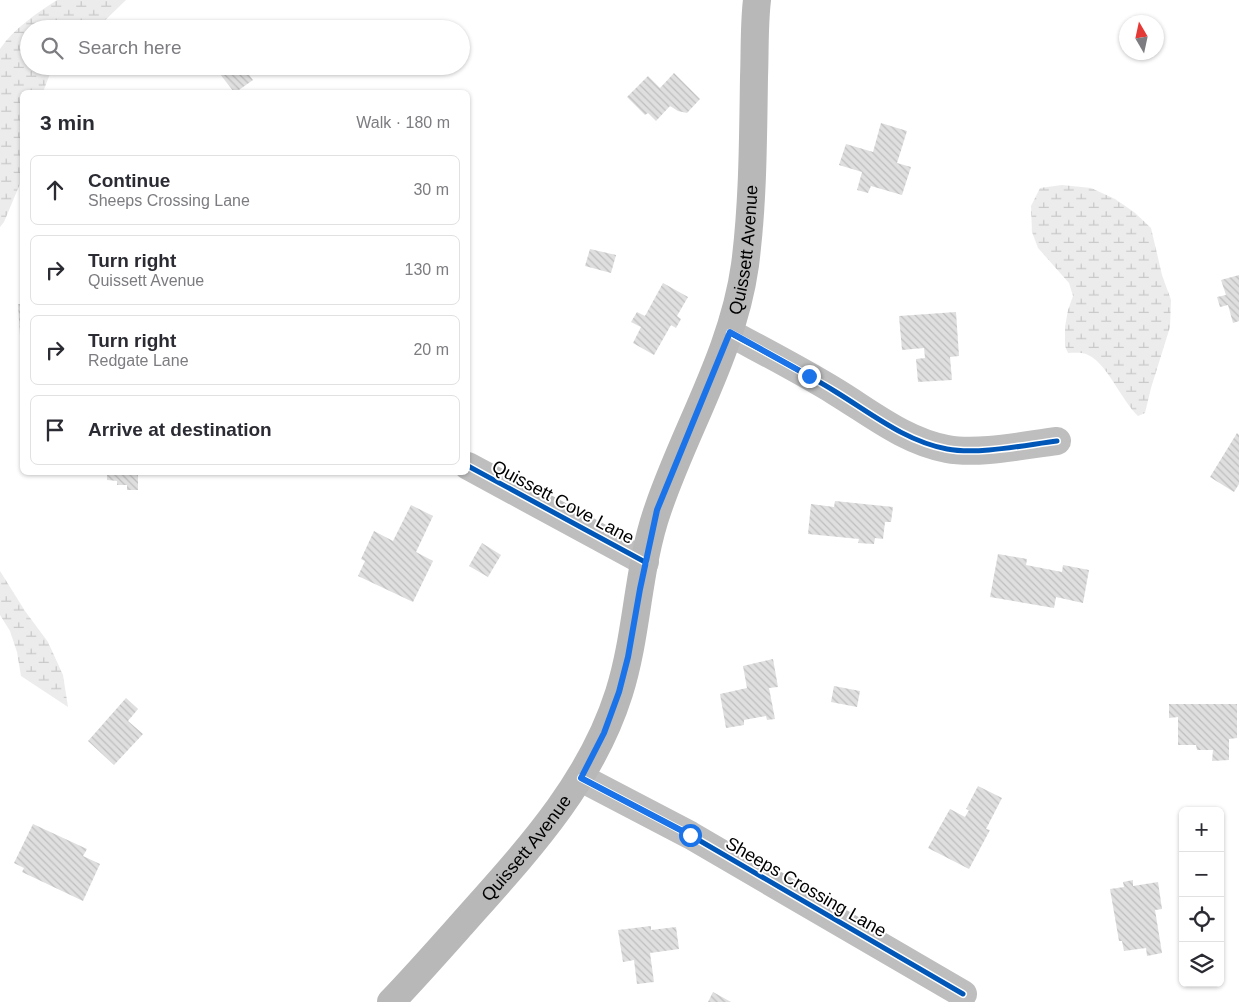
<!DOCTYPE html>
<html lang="en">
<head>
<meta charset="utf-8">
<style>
  body { margin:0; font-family:Arial,sans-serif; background:#f7f7f7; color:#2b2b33 }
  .controls { position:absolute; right:15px; bottom:15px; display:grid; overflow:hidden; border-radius:8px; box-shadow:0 1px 4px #0004 }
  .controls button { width:45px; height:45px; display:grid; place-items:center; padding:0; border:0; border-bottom:1px solid #e1e1e2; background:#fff; color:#2b2b33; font:25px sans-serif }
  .compass { position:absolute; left:1119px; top:15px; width:45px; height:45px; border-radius:50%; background:#fff; box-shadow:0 1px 4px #0004; rotate:351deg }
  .stop { position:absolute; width:15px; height:15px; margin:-11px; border:4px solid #1a73e8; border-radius:50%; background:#fff }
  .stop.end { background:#1a73e8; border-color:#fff; box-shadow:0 1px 5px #0008 }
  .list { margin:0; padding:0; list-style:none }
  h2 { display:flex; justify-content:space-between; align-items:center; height:65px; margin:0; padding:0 20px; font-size:21px }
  h2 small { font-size:16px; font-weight:400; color:#7c7c81 }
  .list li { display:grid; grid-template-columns:32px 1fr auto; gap:15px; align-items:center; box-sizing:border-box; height:70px; margin:0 10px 10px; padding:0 10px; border:1px solid #e1e1e2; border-radius:8px }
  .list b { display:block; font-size:19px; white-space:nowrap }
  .list p { margin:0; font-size:16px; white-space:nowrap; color:#7c7c81 }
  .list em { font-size:16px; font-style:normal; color:#7c7c81 }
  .icon { flex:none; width:28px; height:28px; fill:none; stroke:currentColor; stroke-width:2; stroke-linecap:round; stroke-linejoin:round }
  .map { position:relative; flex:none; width:1239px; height:1002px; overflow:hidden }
  .search { position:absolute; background:#fff; box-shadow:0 1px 4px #0004; left:20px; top:20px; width:450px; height:55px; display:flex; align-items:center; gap:12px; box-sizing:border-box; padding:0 18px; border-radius:28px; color:#7c7c81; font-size:19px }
  .panel { position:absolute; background:#fff; box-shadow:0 1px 4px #0004; left:20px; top:90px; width:450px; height:385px; border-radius:8px }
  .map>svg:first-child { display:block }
  .wetland { fill:url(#wetland-marsh) }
  .building { fill:url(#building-back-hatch) }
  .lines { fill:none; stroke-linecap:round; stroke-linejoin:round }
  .street { stroke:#bebebe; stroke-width:28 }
  .secondary { stroke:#b8b8b8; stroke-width:28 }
  .cycleway-casing { stroke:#fff; stroke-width:8 }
  .cycleway { stroke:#0057b8; stroke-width:5 }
  .route { stroke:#1a73e8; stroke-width:6 }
  .labels { text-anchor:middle; stroke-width:4; stroke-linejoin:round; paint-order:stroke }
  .street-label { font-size:18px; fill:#000; stroke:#fff }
</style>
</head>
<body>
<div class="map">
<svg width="1239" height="1002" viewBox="0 0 1239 1002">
  <defs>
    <pattern id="wetland-marsh" width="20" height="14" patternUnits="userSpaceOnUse" patternTransform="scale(1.25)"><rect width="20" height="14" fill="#ececec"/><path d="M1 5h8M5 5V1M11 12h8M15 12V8" fill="none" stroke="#c9c9c9"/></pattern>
    <pattern id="building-back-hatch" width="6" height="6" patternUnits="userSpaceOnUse" patternTransform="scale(1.25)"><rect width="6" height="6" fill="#dfdfdf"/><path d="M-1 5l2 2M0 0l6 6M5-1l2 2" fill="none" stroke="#bebebe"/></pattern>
  </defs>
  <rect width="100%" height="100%" fill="#fff"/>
  <!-- wetland -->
  <g class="wetland">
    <path d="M57,0H126L96,29H29V66H53L43,92H22V179L4,222L0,227V49C14,28 36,14 57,0Z"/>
    <path d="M1062,185L1091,188L1115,199L1134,212L1151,228L1162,275L1171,300L1170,327L1151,388L1145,413L1138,416C1121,400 1107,363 1088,355C1083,352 1074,353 1068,353L1065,346V327L1068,310L1073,296L1069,283L1038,248L1032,232L1031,206L1040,188Z"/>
    <path d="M0,571L25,611L48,642L63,675L68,707L21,676L17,652L10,631L0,615Z"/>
  </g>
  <!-- building -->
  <g class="building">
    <path d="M125,66H147V67L126,71Z"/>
    <path d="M230,66H242L253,80L236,92H234L220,74Z"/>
    <path d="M674,73L700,99L687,113L678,111L670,106L656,121L648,113L645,115L627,97L648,76L660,88Z"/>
    <path d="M881,123L907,131L897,163L911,167L902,195L871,186L868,193L857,190L862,172L839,165L846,144L873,152Z"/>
    <path d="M590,249L616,255L611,273L585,266Z"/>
    <path d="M1239,275V321L1233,323L1228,305L1220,307L1217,297L1226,295L1221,280Z"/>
    <path d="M663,283L688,297L677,316L681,319L676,328L671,325L654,355L633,343L641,327L631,322L637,312L645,316Z"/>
    <path d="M18,304H22V335H20Z"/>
    <path d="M956,312L959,356L950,357L952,380L918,382L916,359L925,358L924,348L902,350L899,316Z"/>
    <path d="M1237,433L1239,435V484L1234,492L1210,477Z"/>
    <path d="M107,472H138V490H127V485H117V481L107,480Z"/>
    <path d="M835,501L893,507L891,522H885L883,539L875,538L874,544L858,543L859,539L808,534L811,504L834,507Z"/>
    <path d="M411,505L433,516L416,552L433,561L413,602L358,576L365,561L361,559L374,531L393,541Z"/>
    <path d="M482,543L501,555L488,577L469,566Z"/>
    <path d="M998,554L1027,559L1026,565L1062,572L1063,565L1089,570L1083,603L1056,597L1054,608L990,597Z"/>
    <path d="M773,659L778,687L769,688L775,719L767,720L766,716L744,720V725L726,728L720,694L747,688L743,666Z"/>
    <path d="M834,686L860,691L857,707L831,702Z"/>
    <path d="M126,698L138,709L128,721L143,734L114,765L88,741Z"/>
    <path d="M1169,704H1237V738L1229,739V760L1212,761L1213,750H1197L1196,745H1178V717L1169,718Z"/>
    <path d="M978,786L1002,798L986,829L990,830L969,869L928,848L950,809L965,817L969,810L966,809Z"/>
    <path d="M33,824L87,849L83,856L100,864L83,901L22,872L24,868L14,863Z"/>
    <path d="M1133,880V886L1158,882L1162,909L1155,910L1162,953L1147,956L1146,948L1124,951L1122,941H1119L1110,889L1124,887L1123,882Z"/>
    <path d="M651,926V930L676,927L679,949L650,953L654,982L637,984L634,960L623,962L618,930Z"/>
    <path d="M713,992L731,1002H708Z"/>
  </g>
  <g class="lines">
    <!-- street -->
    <g class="street">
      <path d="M730,333C765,352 802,371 836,392C872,414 905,441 947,449C978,455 1025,445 1057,441"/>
      <path d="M468,466L645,562"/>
      <path d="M581,778L690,835L963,994"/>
    </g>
    <!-- secondary -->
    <path class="secondary" id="s1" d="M391,1002C415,977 438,951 462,924C524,854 590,785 619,693C638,633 637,569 658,509C686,427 733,352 745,265C753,203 753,140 754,77C755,52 754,25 757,0"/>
    <!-- cycleway casing -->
    <g class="cycleway-casing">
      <g id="cycleway">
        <path d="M730,333C765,352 802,371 836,392C872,414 905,441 947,449C978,455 1025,445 1057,441"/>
        <path d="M468,466L645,562"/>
        <path d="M581,778L690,835L963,994"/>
      </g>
    </g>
    <!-- cycleway -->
    <use href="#cycleway" class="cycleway"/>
  </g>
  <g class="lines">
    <!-- route -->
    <path class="route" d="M690,835L581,778L604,733L619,692L628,657L640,589L657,510L730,332L809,376"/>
  </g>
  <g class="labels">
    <!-- street labels -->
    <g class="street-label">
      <text dy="6" stroke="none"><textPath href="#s1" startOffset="850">Quissett Avenue</textPath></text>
      <text transform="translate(563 502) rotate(28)" y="6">Quissett Cove Lane</text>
      <text dy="6" stroke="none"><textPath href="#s1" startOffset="205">Quissett Avenue</textPath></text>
      <text transform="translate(806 887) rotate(30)" y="6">Sheeps Crossing Lane</text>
    </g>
  </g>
</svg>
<div class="controls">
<button>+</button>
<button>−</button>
<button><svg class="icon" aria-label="locate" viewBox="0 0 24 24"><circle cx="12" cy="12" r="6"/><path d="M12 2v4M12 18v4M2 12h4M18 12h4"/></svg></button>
<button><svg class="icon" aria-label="layers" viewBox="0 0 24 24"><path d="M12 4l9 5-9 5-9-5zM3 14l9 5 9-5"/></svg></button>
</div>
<svg class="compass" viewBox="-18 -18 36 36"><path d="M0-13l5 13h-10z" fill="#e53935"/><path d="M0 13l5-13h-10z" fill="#7c7c81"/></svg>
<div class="stop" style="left:690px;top:835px"></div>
<div class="stop end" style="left:809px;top:376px"></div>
<div class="search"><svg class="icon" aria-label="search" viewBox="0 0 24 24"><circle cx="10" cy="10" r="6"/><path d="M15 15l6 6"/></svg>Search here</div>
<section class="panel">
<h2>3 min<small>Walk · 180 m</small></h2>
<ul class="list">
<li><svg class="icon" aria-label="ahead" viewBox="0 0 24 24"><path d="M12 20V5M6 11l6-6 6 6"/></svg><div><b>Continue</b><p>Sheeps Crossing Lane</p></div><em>30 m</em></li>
<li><svg class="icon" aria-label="right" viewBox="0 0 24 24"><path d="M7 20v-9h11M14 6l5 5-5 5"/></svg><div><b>Turn right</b><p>Quissett Avenue</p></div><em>130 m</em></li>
<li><svg class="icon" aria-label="right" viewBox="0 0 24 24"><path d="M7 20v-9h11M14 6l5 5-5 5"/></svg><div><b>Turn right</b><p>Redgate Lane</p></div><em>20 m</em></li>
<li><svg class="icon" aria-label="arrive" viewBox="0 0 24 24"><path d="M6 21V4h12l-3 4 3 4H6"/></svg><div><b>Arrive at destination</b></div></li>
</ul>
</section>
</div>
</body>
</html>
